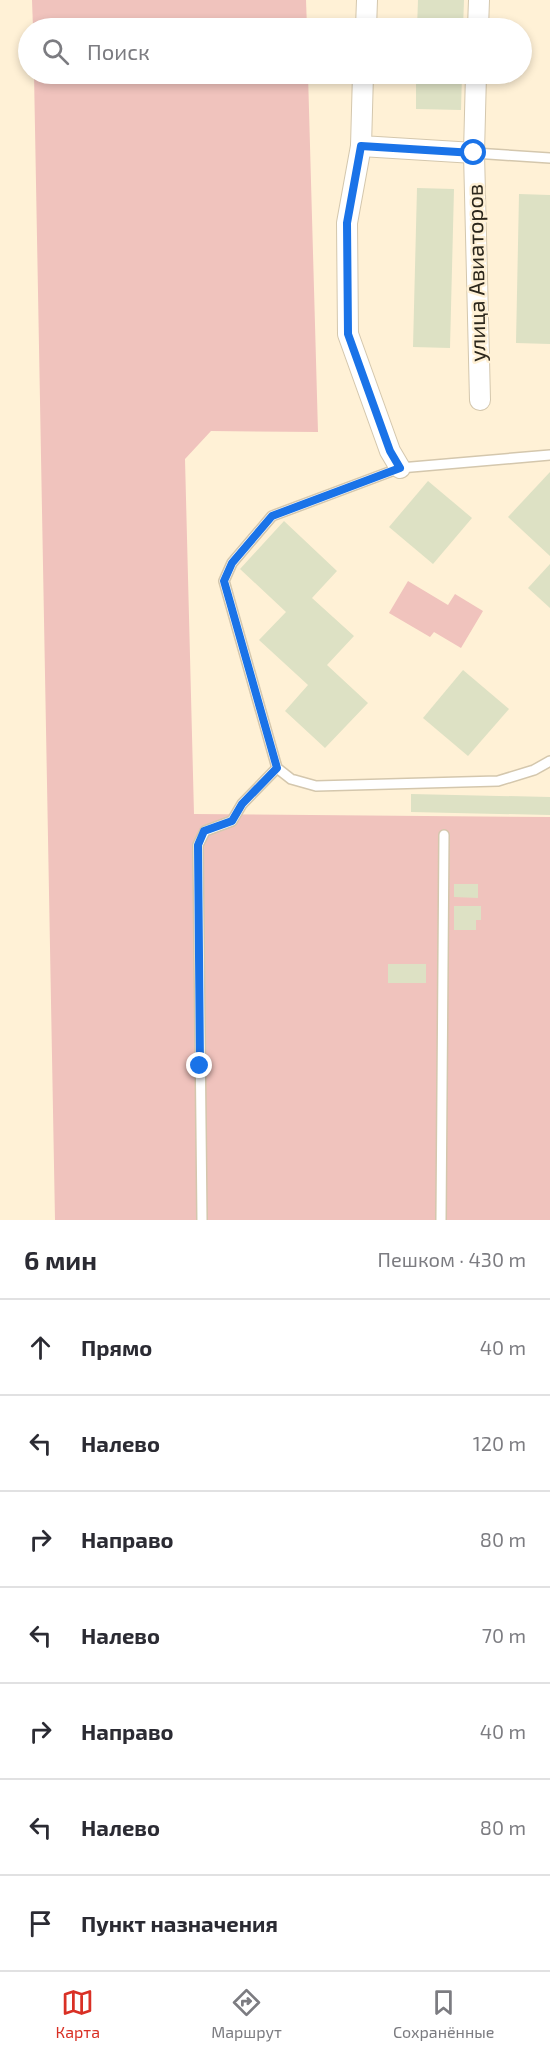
<!DOCTYPE html>
<html lang="ru">
<head>
<meta charset="utf-8">
<style>
  body { margin:0; font-family:"Exo 2",sans-serif; background:#f7f7f7; color:#2b2b33 }
  .stop { position:absolute; width:18px; height:18px; margin:-14px; border:4px solid #1a73e8; border-radius:50%; background:#fff }
  .stop.end { background:#1a73e8; border-color:#fff; box-shadow:0 2px 6px #0008 }
  .list { margin:0; padding:0; list-style:none }
  h2 { display:flex; justify-content:space-between; align-items:center; height:78px; margin:0; padding:0 24px; font-size:26px }
  h2 small { font-size:20px; font-weight:400; color:#7c7c81 }
  .list li { display:grid; grid-template-columns:39px 1fr auto; gap:18px; align-items:center; box-sizing:border-box; height:96px; padding:0 24px; border-top:2px solid #e1e1e2 }
  .list b { display:block; font-size:22px; white-space:nowrap }
  .list em { font-size:20px; font-style:normal; color:#7c7c81 }
  .icon { flex:none; width:33px; height:33px; fill:none; stroke:currentColor; stroke-width:2; stroke-linecap:round; stroke-linejoin:round }
  .map { position:relative; flex:none; width:550px; height:1220px; overflow:hidden }
  .search { position:absolute; background:#fff; box-shadow:0 3px 9px #0003; left:18px; right:18px; top:18px; height:66px; display:flex; align-items:center; gap:15px; box-sizing:border-box; padding:0 21px; border-radius:33px; color:#7c7c81; font-size:22px }
  .sheet { height:750px; background:#fff }
  nav { display:flex; justify-content:space-around; align-items:center; box-sizing:border-box; height:84px; border-top:2px solid #e1e1e2; background:#fff; font-size:16px; color:#7c7c81 }
  nav a { display:grid; justify-items:center; gap:3px }
  nav .on { color:#d93025 }
  .map>svg:first-child { display:block }
  .green { fill:#f0c3bd }
  .building { fill:#dde1c4 }
  .lines { fill:none; stroke-linecap:round; stroke-linejoin:round }
  .lane-casing { stroke:#d4c7ad; stroke-width:12 }
  .street-casing { stroke:#d4c7ad; stroke-width:22 }
  .lane { stroke:#fff; stroke-width:9 }
  .street { stroke:#fff; stroke-width:20 }
  .route { stroke:#1a73e8; stroke-width:8 }
  .labels { text-anchor:middle; stroke-width:5; stroke-linejoin:round; paint-order:stroke }
  .street-label { font-size:22px; fill:#2b261b; stroke:#fff1d6 }
</style>
</head>
<body>
<div class="map">
<svg width="550" height="1220" viewBox="0 0 550 1220">
  <rect width="100%" height="100%" fill="#fff1d6"/>
  <!-- green -->
  <g class="green">
    <path d="M32,0H306L307,28H33Z"/>
    <path d="M34,74H308L318,432L211,431L185,459L194,814L550,817V1220H55Z"/>
    <path d="M408,581L448,605L455,594L483,611L461,648L434,632L430,637L389,613Z"/>
  </g>
  <!-- building -->
  <g class="building">
    <path d="M418,0H464L463,28H417Z"/>
    <path d="M416,74H462L461,110L416,109Z"/>
    <path d="M417,188L454,189L450,348L413,347Z"/>
    <path d="M519,194L550,195V344L516,343Z"/>
    <path d="M550,472V556L508,517Z"/>
    <path d="M428,481L472,518L433,564L389,527Z"/>
    <path d="M284,521L337,571L312,598L354,636L327,665L368,703L325,748L285,711L308,685L259,640L286,612L240,569Z"/>
    <path d="M550,564V608L528,588Z"/>
    <path d="M463,670L509,709L468,756L423,718Z"/>
    <path d="M411,794L550,797V815L411,812Z"/>
    <path d="M454,884H478V898L454,897Z"/>
    <path d="M454,906H481V920H476V930H454Z"/>
    <rect x="388" y="964" width="38" height="19"/>
  </g>
  <g class="lines">
    <!-- lane casing -->
    <g class="lane-casing">
      <g id="lane">
        <path d="M474,153L550,158"/>
        <path d="M550,455L400,468L272,516L232,563L224,581L277,768L291,779L316,786L498,781L534,770L550,761"/>
        <path d="M202,1220L198,845L205,831L232,821L242,804L277,768"/>
        <path d="M441,1220L444,835"/>
      </g>
    </g>
    <!-- street casing -->
    <g class="street-casing">
      <g id="street">
        <path d="M366,28L367,0"/>
        <path d="M478,28L479,0"/>
        <path d="M363,74L361,146L474,153"/>
        <path d="M476,74L474,153L480,400"/>
        <path d="M361,146L347,223L348,334L390,451L400,468"/>
      </g>
    </g>
    <!-- lane -->
    <use href="#lane" class="lane"/>
    <!-- street -->
    <use href="#street" class="street"/>
  </g>
  <g class="lines">
    <!-- route -->
    <path class="route" d="M200,1066L198,845L204,831L232,821L242,804L277,768L224,581L232,563L272,516L400,468L390,451L348,334L347,223L361,146L474,153"/>
  </g>
  <g class="labels">
    <!-- street labels -->
    <g class="street-label">
      <text transform="translate(476 273) rotate(-91)" y="8">улица Авиаторов</text>
    </g>
  </g>
</svg>
<div class="stop" style="left:474px;top:153px"></div>
<div class="stop end" style="left:200px;top:1066px"></div>
<div class="search"><svg class="icon" aria-label="search" viewBox="0 0 24 24"><circle cx="10" cy="10" r="6"/><path d="M15 15l6 6"/></svg>Поиск</div>
</div>
<section class="sheet">
<h2>6 мин<small>Пешком · 430 m</small></h2>
<ul class="list">
<li><svg class="icon" aria-label="ahead" viewBox="0 0 24 24"><path d="M12 20V5M6 11l6-6 6 6"/></svg><div><b>Прямо</b></div><em>40 m</em></li>
<li><svg class="icon" aria-label="left" viewBox="0 0 24 24"><path d="M17 20v-9H6M10 6l-5 5 5 5"/></svg><div><b>Налево</b></div><em>120 m</em></li>
<li><svg class="icon" aria-label="right" viewBox="0 0 24 24"><path d="M7 20v-9h11M14 6l5 5-5 5"/></svg><div><b>Направо</b></div><em>80 m</em></li>
<li><svg class="icon" aria-label="left" viewBox="0 0 24 24"><path d="M17 20v-9H6M10 6l-5 5 5 5"/></svg><div><b>Налево</b></div><em>70 m</em></li>
<li><svg class="icon" aria-label="right" viewBox="0 0 24 24"><path d="M7 20v-9h11M14 6l5 5-5 5"/></svg><div><b>Направо</b></div><em>40 m</em></li>
<li><svg class="icon" aria-label="left" viewBox="0 0 24 24"><path d="M17 20v-9H6M10 6l-5 5 5 5"/></svg><div><b>Налево</b></div><em>80 m</em></li>
<li><svg class="icon" aria-label="arrive" viewBox="0 0 24 24"><path d="M6 21V4h12l-3 4 3 4H6"/></svg><div><b>Пункт назначения</b></div></li>
</ul>
</section>
<nav>
<a class="on"><svg class="icon" aria-label="map" viewBox="0 0 24 24"><path d="M3 6l6-2 6 2 6-2v14l-6 2-6-2-6 2zM9 4v14M15 6v14"/></svg>Карта</a>
<a><svg class="icon" aria-label="directions" viewBox="0 0 24 24"><path d="M12 3l9 9-9 9-9-9zM9 14v-3h6M13 9l2 2-2 2"/></svg>Маршрут</a>
<a><svg class="icon" aria-label="saved" viewBox="0 0 24 24"><path d="M7 4h10v16l-5-4-5 4z"/></svg>Сохранённые</a>
</nav>
</body>
</html>
